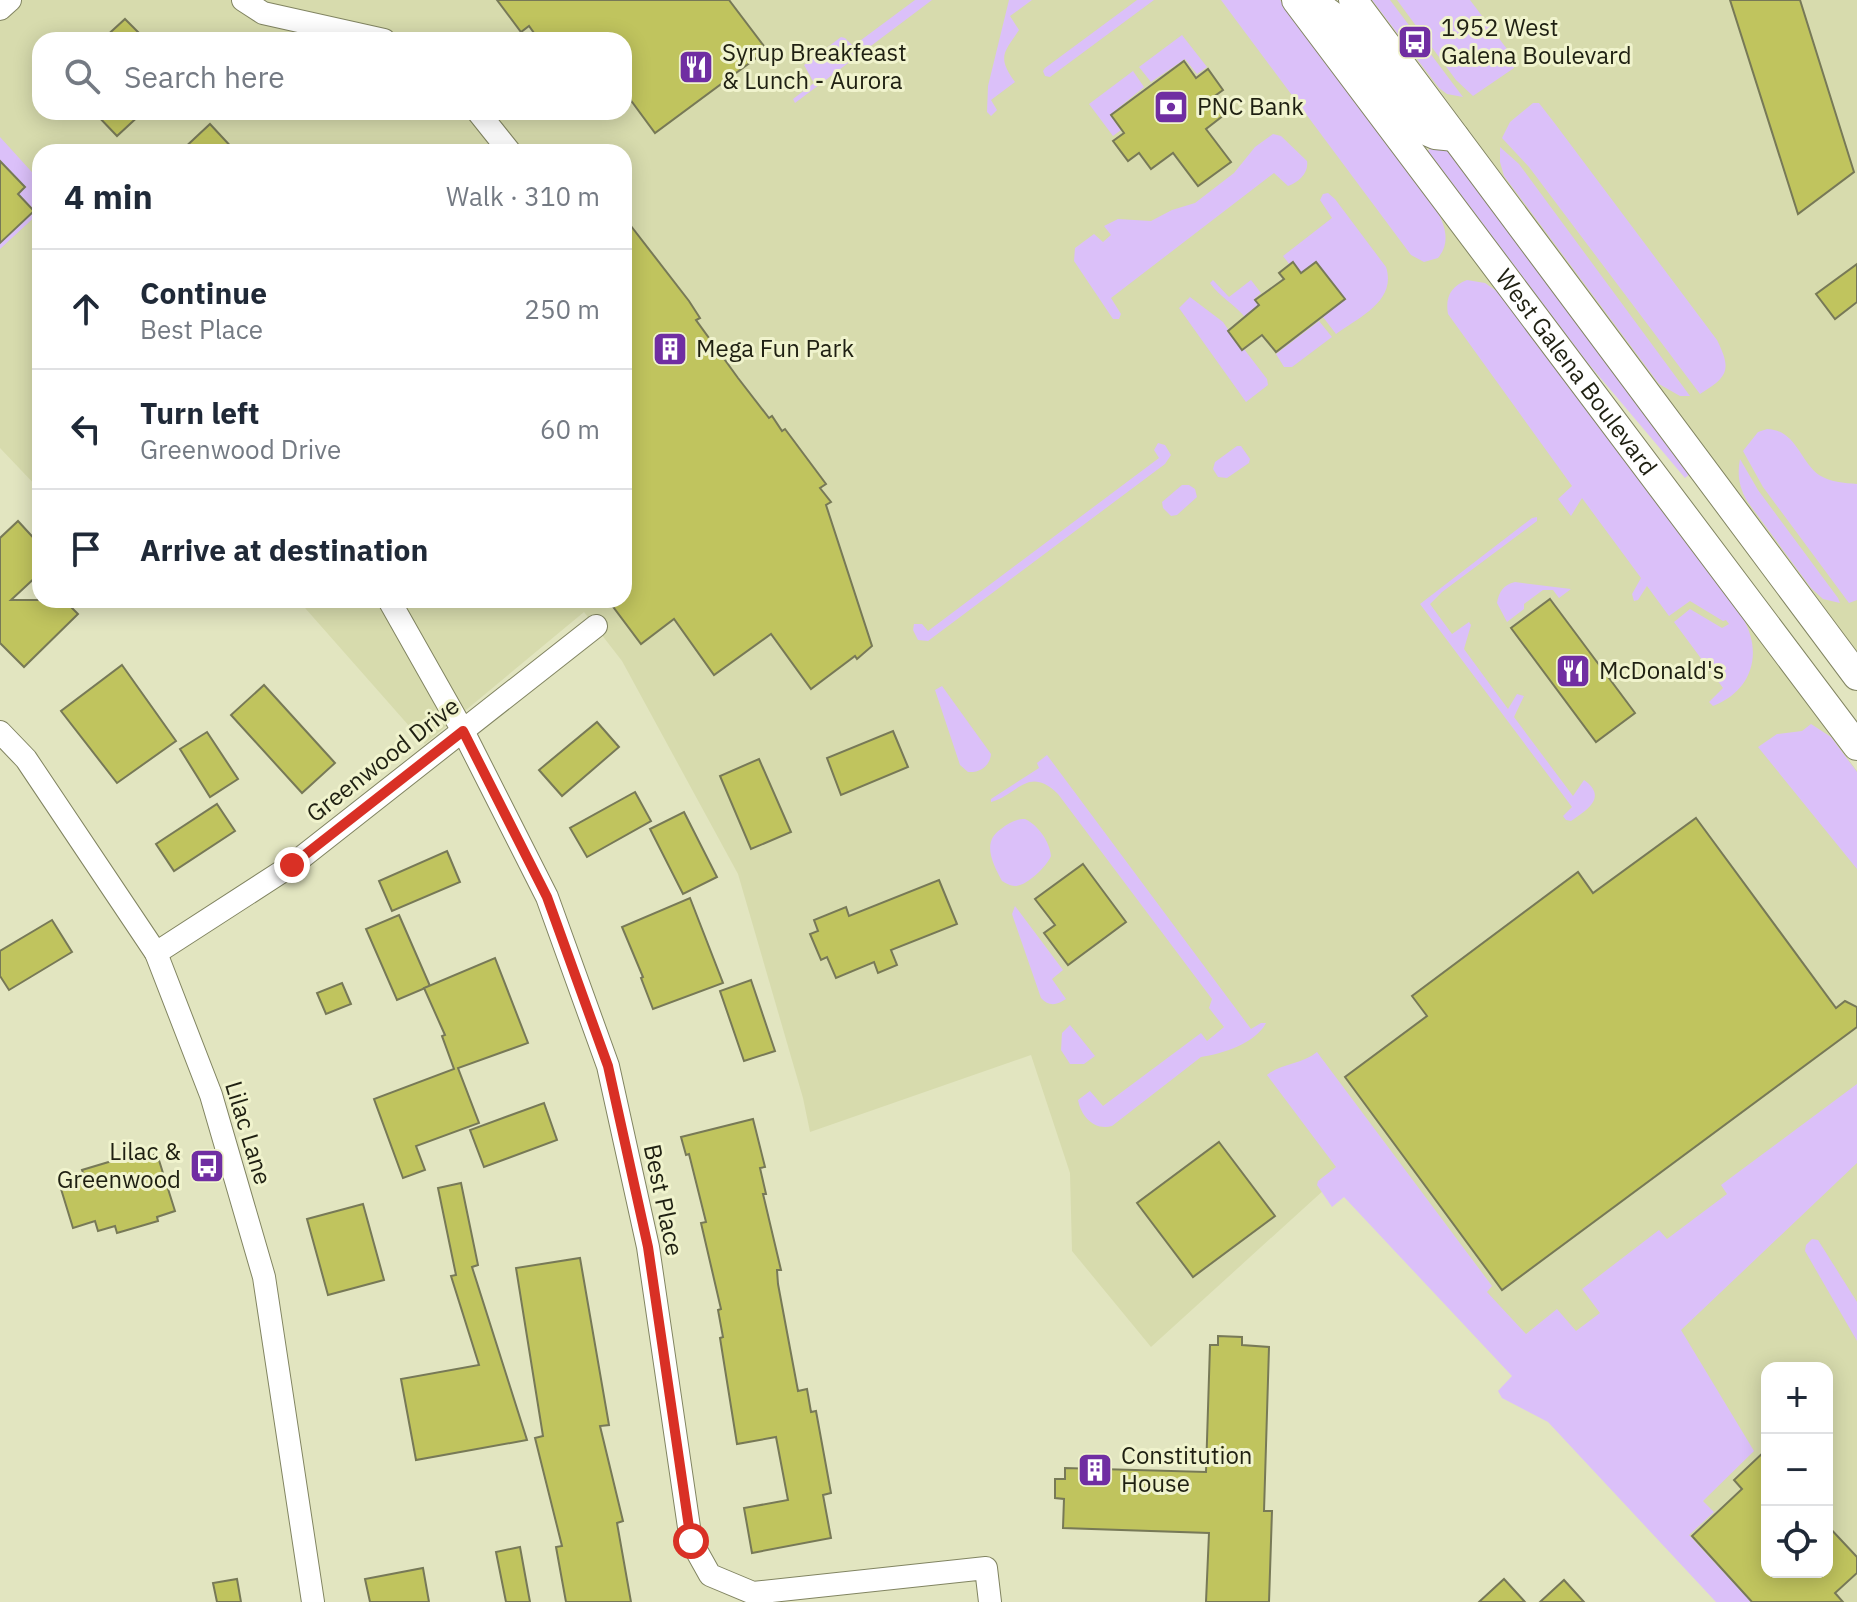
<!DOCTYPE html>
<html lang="en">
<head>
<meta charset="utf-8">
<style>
  body { margin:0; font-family:"IBM Plex Sans",sans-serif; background:#f2f2f3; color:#1f2937 }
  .controls { position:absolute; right:24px; bottom:24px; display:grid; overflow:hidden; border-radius:16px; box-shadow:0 4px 20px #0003 }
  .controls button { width:72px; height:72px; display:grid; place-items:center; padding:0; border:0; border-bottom:2px solid #e0e1e3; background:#fff; color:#1f2937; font:40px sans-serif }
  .stop { position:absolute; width:24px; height:24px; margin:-18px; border:6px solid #d93025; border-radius:50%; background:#fff }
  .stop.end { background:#d93025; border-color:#fff; box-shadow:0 2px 8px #0008 }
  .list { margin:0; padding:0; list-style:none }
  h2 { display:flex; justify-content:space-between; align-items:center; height:104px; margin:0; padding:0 32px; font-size:34px }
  h2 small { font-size:26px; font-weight:400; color:#747a83 }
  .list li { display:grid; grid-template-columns:52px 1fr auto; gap:24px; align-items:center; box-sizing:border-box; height:120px; padding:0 32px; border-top:2px solid #e0e1e3 }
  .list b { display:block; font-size:30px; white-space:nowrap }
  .list p { margin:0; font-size:26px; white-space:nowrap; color:#747a83 }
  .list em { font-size:26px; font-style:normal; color:#747a83 }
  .icon { flex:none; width:44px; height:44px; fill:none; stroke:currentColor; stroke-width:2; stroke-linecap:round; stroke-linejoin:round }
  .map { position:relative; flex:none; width:1857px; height:1602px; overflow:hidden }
  .search { position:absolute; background:#fff; box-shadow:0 4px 20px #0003; left:32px; top:32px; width:600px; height:88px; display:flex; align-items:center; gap:20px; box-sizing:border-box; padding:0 28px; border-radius:24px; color:#747a83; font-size:30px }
  .panel { position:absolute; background:#fff; box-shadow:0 4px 20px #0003; left:32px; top:144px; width:600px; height:464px; border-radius:24px }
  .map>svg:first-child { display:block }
  .built { fill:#d7dbad; fill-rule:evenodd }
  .green { fill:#dbc0f9 }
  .building { fill:#c0c45e; stroke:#777957; stroke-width:2 }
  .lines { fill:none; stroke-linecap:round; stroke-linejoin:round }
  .minor-casing { stroke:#818461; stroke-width:24 }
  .major-casing { stroke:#818461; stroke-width:30 }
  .minor { stroke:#fff; stroke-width:22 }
  .major { stroke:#fff; stroke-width:28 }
  .route { stroke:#d93025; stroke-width:10 }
  .labels { text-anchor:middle; stroke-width:6; stroke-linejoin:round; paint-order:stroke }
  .poi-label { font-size:24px; fill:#1f2012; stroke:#f0f3cd; text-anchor:start }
  .street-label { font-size:24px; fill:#1f2012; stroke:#f0f3cd }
</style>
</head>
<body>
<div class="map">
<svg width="1857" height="1602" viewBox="0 0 1857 1602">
  <rect width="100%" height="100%" fill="#e2e5c0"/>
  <!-- built -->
  <g class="built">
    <path d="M0,0H1286L1857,771V1602H1752L1336,1179L1151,1347L1072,1251L1070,1173L1031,1055L810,1132L803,1098L738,874L622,661L584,612L425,744L298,600H624V152H40V490L0,448ZM40,40H624V112H40ZM1767,1368H1827V1572H1767Z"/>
    <path d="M1373,0H1857V651L1585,288Z"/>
  </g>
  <!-- green -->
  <g class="green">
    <path d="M915,0H932L795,103L793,99L814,83L804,65L841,37L845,38L853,46Z"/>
    <path d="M1009,0H1032L1010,16L1019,30C1005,52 996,56 1015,82L991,100L997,110L991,116L987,112L988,86Z"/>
    <path d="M1137,0H1154L1050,77L1045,76L1043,71L1045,68Z"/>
    <path d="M1221,0H1280L1437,210C1445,227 1451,242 1438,258L1424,262L1411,255Z"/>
    <path d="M1372,0H1390L1463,97L1447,94L1439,88Z"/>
    <path d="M1397,0H1470L1510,53L1514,60V68L1473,96L1456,80Z"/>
    <path d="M1182,35L1207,67L1197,74L1185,59L1151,82L1139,67Z"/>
    <path d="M1133,71L1144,87L1110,115L1121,130L1113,136L1089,104Z"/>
    <path d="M1533,103H1539L1556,125L1717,340C1732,370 1728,377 1700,394L1529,167L1502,138L1510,122Z"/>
    <path d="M1273,134L1281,136L1307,161C1309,173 1299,182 1288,186L1274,173L1111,298L1121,314L1119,319H1113L1074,261L1075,248L1094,234L1103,242L1111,235L1104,226L1118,219L1151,221L1172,210L1195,203L1234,173L1255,147Z"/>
    <path d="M0,137L40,181V212L0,249V243L34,210L18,193L25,186L0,160Z"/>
    <path d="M1432,146L1448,151L1691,473L1685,478L1587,362L1428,151Z"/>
    <path d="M1500,147L1519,164L1690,396H1680L1659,384L1504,176L1500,162Z"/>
    <path d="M1328,193L1335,199L1386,267C1397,301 1359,317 1336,334L1323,317L1345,299L1316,261L1301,273L1293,262L1290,265L1283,256L1332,218L1320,200L1323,194Z"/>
    <path d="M1213,280L1229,297L1251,280L1261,293L1254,299L1258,305L1245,317C1234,304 1220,297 1210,283Z"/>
    <path d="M1467,280L1485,283L1498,292L1744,620C1763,655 1751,691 1713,706L1709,702L1723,688L1674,622L1690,609L1722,628L1729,624L1726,620L1723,621L1690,601L1669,616L1647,586L1638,600L1634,601L1632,594L1641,578L1582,498L1571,516L1558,499L1572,486L1448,314C1445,297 1451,286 1467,280Z"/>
    <path d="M1190,297L1223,322L1242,350L1244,349L1267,379L1268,385L1246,402L1179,308Z"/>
    <path d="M1319,321L1332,337L1292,367H1284L1276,354Z"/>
    <path d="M1767,429C1796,430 1799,460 1819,475C1830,482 1844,483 1857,484V600L1849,603L1763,487L1743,451L1758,432Z"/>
    <path d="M1158,443L1165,445L1171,455L1165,464L928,641L918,640L913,630L914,624H922L928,631L1159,458L1154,450Z"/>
    <path d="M1237,446H1241L1250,459L1249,463L1227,478L1218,477L1213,469L1215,462Z"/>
    <path d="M1740,459L1758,490L1838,598L1840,603L1823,599L1811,588L1747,501C1739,487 1737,474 1740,459Z"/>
    <path d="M1182,485H1189L1195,489L1197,497L1177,515L1171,516L1163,508L1162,502Z"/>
    <path d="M1537,517V521L1442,592L1430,604L1452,634L1469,622L1471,625L1464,649L1508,709L1517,694L1524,696L1514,717L1573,796L1584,780C1608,797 1587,810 1571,821L1566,820L1563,816L1572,807L1420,604L1532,518Z"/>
    <path d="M1515,582L1571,589L1559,598L1553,590H1543L1524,604V609L1507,622L1497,603C1499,592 1503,585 1515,582Z"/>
    <path d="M942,686L991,754C990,766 980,773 968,772L960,765L935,690Z"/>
    <path d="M1811,724L1831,737L1857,772V869L1758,747L1777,734L1802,731Z"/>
    <path d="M1047,755L1251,1029L1261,1023H1266C1256,1043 1222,1054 1201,1057L1112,1126C1094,1131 1081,1116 1078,1100L1090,1091L1103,1106L1201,1033L1207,1041L1224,1027L1209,1008L1212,999L1058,794C1028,765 1018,795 991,802V799L1039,768L1037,763Z"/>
    <path d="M1025,819C1038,825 1050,842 1051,856C1047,866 1027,886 1015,886C1010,886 1006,883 1002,881C993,864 981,842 1001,829C1009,823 1015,819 1025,819Z"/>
    <path d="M1015,906L1063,970L1052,979L1066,999C1057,1005 1049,1007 1041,998L1014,920L1012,914Z"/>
    <path d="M1070,1025L1095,1056L1084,1064H1070L1061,1050L1062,1033Z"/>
    <path d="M1317,1052L1492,1286L1487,1292L1526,1334L1557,1309L1576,1331L1600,1313L1582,1289L1659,1230L1667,1239L1727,1194L1721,1185L1857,1084V1163L1681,1330L1754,1451L1703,1501L1714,1512L1689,1535L1751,1602H1716L1548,1422L1502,1398L1498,1391L1512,1376L1344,1197L1332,1207L1317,1185L1318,1181L1336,1167L1267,1075C1282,1063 1303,1064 1317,1052Z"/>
    <path d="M1812,1239L1818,1240L1857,1302V1341L1805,1251L1806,1245Z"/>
  </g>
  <!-- building -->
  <g class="building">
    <path d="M497,0H729L767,50L655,133L624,91V40H539L529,26L521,32Z"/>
    <path d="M1730,0H1800L1854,172L1798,214Z"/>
    <path d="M125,19L146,40H102Z"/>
    <path d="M1184,61L1196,78L1208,69L1223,90L1212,98L1224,115L1206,129L1231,162L1198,186L1173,153L1151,169L1139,153L1128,161L1113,141L1124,133L1111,115Z"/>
    <path d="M94,112H143L117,136Z"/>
    <path d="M210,124L236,152H180Z"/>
    <path d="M0,161L25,187L18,194L34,211L0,243Z"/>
    <path d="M624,217L689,301L700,318L696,320L738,378L769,418L772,416L782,431L785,429L826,484L820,488L831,502L826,505L872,646L857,659L855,656L811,689L771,634L714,675L674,619L641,644L608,600H624Z"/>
    <path d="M1293,262L1301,273L1316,262L1345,299L1276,352L1262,335L1242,350L1228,331L1259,305L1255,300L1284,279L1279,273Z"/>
    <path d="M1857,264V302L1835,319L1816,294Z"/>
    <path d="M18,521L40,545V573L11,600H64L78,614L24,667L0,643V538Z"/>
    <path d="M1550,599L1635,713L1596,742L1511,628Z"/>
    <path d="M122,665L176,741L117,783L61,711Z"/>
    <path d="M264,685L335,763L302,793L231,715Z"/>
    <path d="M597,722L619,747L562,796L539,770Z"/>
    <path d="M893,731L908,767L841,795L827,758Z"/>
    <path d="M207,732L238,779L210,797L180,749Z"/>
    <path d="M759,759L791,832L751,849L720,776Z"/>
    <path d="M635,792L651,821L587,857L570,828Z"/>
    <path d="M217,804L235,831L174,871L156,844Z"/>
    <path d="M684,812L717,877L683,894L650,829Z"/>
    <path d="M1696,818L1836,1008L1845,1001L1857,1007V1027L1502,1290L1345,1077L1427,1016L1412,996L1578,872L1593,893Z"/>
    <path d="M447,851L460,882L392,911L379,881Z"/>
    <path d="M1083,864L1126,922L1068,965L1044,933L1055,925L1035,899Z"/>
    <path d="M939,880L957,924L891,950L897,965L878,973L874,962L836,978L827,957L821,960L810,934L818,931L814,920L846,907L849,916Z"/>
    <path d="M690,898L723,983L653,1009L641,978L643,977L622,927Z"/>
    <path d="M399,915L430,986L397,1000L366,929Z"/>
    <path d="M52,920L72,952L9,990L0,976V951Z"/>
    <path d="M495,958L528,1043L458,1068L479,1123L416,1146L425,1170L403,1178L374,1099L454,1069L442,1036L445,1035L424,988Z"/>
    <path d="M751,980L775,1051L744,1061L720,991Z"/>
    <path d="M342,983L351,1004L326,1014L317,993Z"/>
    <path d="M544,1103L557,1140L484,1167L470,1130Z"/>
    <path d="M753,1119L765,1167L760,1168L766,1194H763L781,1270H777L778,1284L798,1391L807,1389L811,1412L816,1411L831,1493L823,1495L831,1538L752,1553L744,1508L788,1500L776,1437L737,1444L720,1338L723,1337L718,1310L721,1309L701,1223L706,1222L689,1154L686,1155L681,1137Z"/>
    <path d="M1219,1142L1275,1216L1193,1277L1137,1203Z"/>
    <path d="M142,1152L144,1158L157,1154L175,1211L157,1217L158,1221L117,1233L115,1226L98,1231L95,1221L73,1228L61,1189L86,1181L82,1170Z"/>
    <path d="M461,1183L478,1265L472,1267L527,1440L416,1460L401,1379L479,1365L451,1276L456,1275L438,1188Z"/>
    <path d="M363,1204L384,1280L328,1295L307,1219Z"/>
    <path d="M580,1258L609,1425L600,1426L623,1521L617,1523L631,1602H566L556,1547L562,1546L535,1438L543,1436L516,1268Z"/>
    <path d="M1218,1336L1242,1337V1345L1269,1347L1264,1511H1272L1269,1602H1206L1209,1533L1063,1528L1064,1499L1055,1498V1479H1065V1468L1206,1472L1210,1345H1218Z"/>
    <path d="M1767,1449V1572H1827V1525L1857,1557V1573L1835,1593L1843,1602H1752L1692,1536L1742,1489L1734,1480Z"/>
    <path d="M520,1547L530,1602H506L496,1552Z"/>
    <path d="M423,1568L429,1602H370L365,1579Z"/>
    <path d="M237,1579L241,1602H217L213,1583Z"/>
    <path d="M1504,1579L1525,1602H1479Z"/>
    <path d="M1564,1580L1584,1602H1540Z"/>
  </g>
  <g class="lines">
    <!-- minor casing -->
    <g class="minor-casing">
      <g id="minor">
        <path d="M243,0L263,13L384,40"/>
        <path d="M0,9L10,0"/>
        <path d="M478,112L510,152"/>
        <path d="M389,600L463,731L547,897L608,1066L648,1247L691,1541L710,1575L753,1593L986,1568L990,1602"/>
        <path d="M0,732L26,759L156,953L211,1095L264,1277L313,1602"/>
        <path d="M156,953L292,865L596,626"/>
      </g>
    </g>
    <!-- major casing -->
    <g class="major-casing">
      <g id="major">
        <path id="s1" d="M1296,0L1857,746"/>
        <path d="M1311,0L1334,17L1421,129L1435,135L1455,137"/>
        <path d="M1353,0L1857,676"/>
      </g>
    </g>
    <!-- minor -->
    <use href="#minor" class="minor"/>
    <!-- major -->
    <use href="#major" class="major"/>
  </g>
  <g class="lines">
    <!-- route -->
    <path class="route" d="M292,865L463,731L547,897L608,1066L648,1247L691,1541"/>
  </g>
  <!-- icons -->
  <defs>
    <g id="bus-square" transform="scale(1.8)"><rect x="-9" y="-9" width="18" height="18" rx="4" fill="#702ea2" stroke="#f0f3cd"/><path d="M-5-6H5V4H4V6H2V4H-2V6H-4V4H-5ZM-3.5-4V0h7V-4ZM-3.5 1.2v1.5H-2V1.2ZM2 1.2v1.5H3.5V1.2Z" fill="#fff"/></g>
    <g id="restaurant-square" transform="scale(1.8)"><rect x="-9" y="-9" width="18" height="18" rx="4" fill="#702ea2" stroke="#f0f3cd"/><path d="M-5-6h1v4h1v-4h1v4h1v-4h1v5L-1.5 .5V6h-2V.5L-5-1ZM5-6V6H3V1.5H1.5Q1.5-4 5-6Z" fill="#fff"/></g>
    <g id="bank-square" transform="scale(1.8)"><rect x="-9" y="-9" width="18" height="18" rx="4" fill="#702ea2" stroke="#f0f3cd"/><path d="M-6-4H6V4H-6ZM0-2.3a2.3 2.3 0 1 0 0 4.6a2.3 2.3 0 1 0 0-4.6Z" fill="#fff"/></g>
    <g id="building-square" transform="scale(1.8)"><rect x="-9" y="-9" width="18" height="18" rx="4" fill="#702ea2" stroke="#f0f3cd"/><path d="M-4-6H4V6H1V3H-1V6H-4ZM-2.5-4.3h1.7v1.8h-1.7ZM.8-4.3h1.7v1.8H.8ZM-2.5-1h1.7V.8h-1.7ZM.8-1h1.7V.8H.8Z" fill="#fff"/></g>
  </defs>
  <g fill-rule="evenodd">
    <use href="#bus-square" x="1415" y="42"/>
    <use href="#restaurant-square" x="696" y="67"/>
    <use href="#bank-square" x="1171" y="107"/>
    <use href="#building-square" x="670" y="349"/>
    <use href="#restaurant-square" x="1573" y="671"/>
    <use href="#bus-square" x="207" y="1166"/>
    <use href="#building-square" x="1095" y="1470"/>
  </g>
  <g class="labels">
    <!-- poi labels -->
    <g class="poi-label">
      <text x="1441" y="36">1952 West<tspan x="1441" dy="28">Galena Boulevard</tspan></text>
      <text x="722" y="61">Syrup Breakfeast<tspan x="722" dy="28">&amp; Lunch - Aurora</tspan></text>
      <text x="1197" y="115">PNC Bank</text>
      <text x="696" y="357">Mega Fun Park</text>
      <text x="1599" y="679">McDonald's</text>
      <text x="181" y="1160" text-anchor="end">Lilac &amp;<tspan x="181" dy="28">Greenwood</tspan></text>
      <text x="1121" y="1464">Constitution<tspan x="1121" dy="28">House</tspan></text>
    </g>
    <!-- street labels -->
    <g class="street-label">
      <text dy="8" stroke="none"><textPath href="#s1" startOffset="466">West Galena Boulevard</textPath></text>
      <text transform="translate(383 760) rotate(-38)" y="8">Greenwood Drive</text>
      <text transform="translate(248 1133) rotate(73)" y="8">Lilac Lane</text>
      <text transform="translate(663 1200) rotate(78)" y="8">Best Place</text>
    </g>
  </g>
</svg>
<div class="controls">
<button>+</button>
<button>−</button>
<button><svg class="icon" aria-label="locate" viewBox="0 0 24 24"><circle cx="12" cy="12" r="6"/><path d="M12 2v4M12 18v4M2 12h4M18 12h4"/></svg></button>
</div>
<div class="stop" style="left:691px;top:1541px"></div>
<div class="stop end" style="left:292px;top:865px"></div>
<div class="search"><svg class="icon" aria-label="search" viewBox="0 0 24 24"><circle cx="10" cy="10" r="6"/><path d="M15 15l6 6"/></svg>Search here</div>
<section class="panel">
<h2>4 min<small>Walk · 310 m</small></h2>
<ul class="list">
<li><svg class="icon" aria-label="ahead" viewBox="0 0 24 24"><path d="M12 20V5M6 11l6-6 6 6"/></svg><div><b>Continue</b><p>Best Place</p></div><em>250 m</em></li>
<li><svg class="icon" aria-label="left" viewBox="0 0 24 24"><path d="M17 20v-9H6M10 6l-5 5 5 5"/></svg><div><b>Turn left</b><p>Greenwood Drive</p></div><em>60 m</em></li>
<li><svg class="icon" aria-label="arrive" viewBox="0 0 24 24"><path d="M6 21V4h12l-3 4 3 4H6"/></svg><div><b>Arrive at destination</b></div></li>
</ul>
</section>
</div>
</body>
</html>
